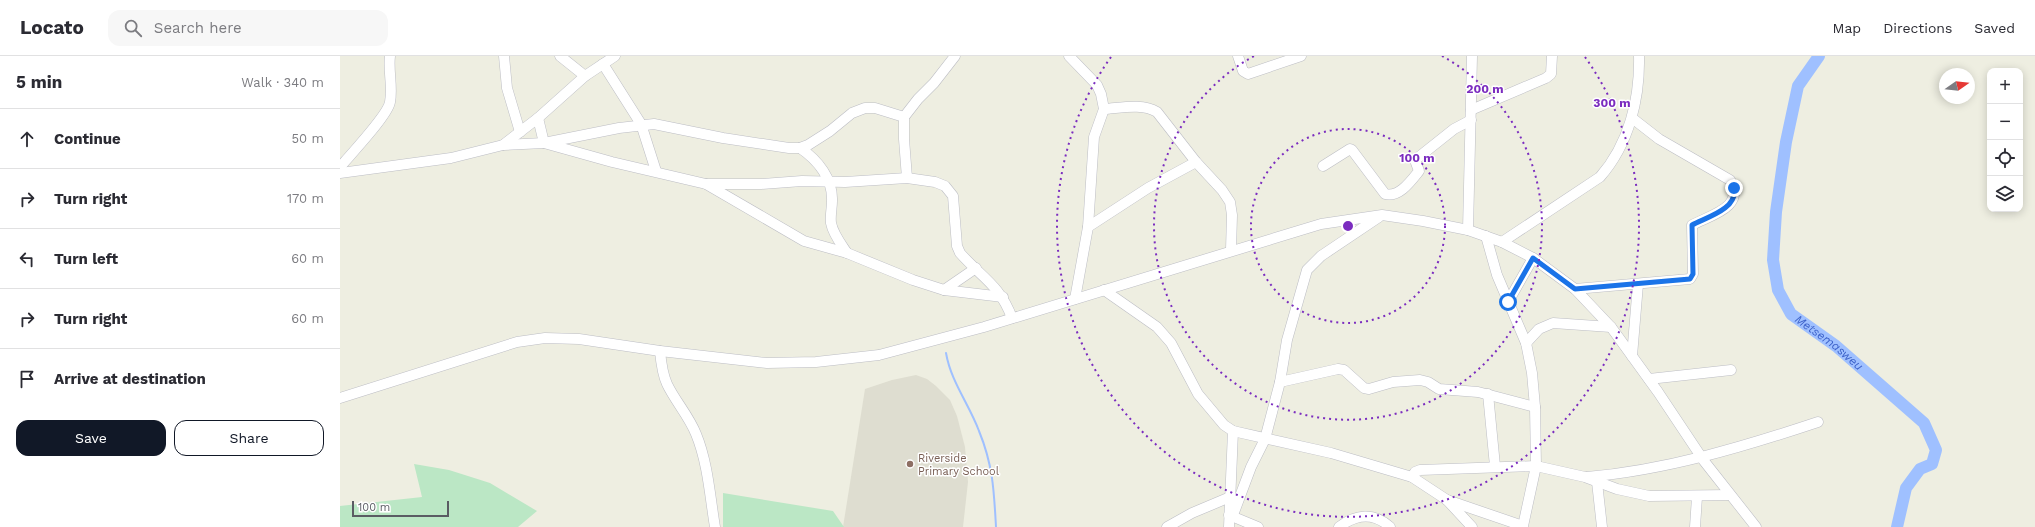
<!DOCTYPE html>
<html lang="en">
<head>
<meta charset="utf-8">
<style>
  body { margin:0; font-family:"Work Sans",sans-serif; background:#f7f7f7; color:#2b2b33 }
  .controls { position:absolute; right:12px; top:12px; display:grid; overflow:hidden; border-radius:8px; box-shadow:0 2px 10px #0003 }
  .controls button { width:36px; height:36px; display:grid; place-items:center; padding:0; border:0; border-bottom:1px solid #e1e1e2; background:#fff; color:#2b2b33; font:20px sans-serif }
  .compass { position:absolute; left:1599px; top:12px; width:36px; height:36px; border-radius:50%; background:#fff; box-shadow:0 2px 10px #0003; rotate:76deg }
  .scale { position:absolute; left:12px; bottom:10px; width:97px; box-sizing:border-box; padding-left:4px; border:2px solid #5a5c63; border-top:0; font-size:11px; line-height:14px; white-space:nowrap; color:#5a5c63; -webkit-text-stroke:3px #fff; paint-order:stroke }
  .stop { position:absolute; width:12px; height:12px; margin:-9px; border:3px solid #1a73e8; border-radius:50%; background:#fff }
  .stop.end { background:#1a73e8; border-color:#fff; box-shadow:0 1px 4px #0008 }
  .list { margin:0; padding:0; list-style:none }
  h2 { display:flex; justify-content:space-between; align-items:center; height:52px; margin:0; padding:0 16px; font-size:17px }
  h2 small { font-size:13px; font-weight:400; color:#7c7c81 }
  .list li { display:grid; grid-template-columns:26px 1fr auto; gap:12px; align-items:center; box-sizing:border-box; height:60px; padding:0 16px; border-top:1px solid #e1e1e2 }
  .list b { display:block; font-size:15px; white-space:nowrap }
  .list em { font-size:13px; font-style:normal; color:#7c7c81 }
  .actions { display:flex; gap:8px; padding:12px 16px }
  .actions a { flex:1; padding:9px 0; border:1px solid #111827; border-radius:12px; text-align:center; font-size:14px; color:#111827 }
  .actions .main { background:#111827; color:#fff }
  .icon { flex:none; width:22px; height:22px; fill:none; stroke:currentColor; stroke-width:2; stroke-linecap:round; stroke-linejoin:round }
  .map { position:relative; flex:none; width:1695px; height:471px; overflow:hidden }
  header { display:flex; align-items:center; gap:24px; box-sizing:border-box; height:56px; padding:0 20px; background:#fff; border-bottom:1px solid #e1e1e2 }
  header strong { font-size:19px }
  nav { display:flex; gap:22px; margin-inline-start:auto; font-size:14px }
  .search { width:280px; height:36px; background:#f7f7f7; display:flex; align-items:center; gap:10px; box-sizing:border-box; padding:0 14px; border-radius:12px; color:#7c7c81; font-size:15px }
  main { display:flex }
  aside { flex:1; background:#fff }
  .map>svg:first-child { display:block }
  .education { fill:#deddd0 }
  .green { fill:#bbe7c5 }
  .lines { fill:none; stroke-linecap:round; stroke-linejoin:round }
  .stream { stroke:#9fc0ff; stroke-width:2 }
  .river { stroke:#9fc0ff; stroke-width:12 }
  .minor-casing { stroke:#bcbdc4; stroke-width:11 }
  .minor { stroke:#fff; stroke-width:10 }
  .route { stroke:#1a73e8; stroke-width:5 }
  .ring { fill:none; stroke:#7b2cbf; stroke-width:2; stroke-dasharray:2 4 }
  .education-dot { fill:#8d6e63; stroke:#fff; stroke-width:1.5 }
  .labels { text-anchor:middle; stroke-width:3; stroke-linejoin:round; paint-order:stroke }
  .education-label { font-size:11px; fill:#785e54; stroke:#fff; text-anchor:start }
  .water-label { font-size:12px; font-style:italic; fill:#3c61c9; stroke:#fff }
  .centre { fill:#7b2cbf; stroke:#fff; stroke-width:2 }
  .ring-label { font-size:12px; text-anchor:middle; font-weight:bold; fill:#7b2cbf; stroke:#fff; stroke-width:3; stroke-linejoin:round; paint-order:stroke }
</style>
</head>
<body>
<header>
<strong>Locato</strong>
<div class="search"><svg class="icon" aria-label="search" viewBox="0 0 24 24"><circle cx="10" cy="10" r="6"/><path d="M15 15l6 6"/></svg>Search here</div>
<nav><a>Map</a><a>Directions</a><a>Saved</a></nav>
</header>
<main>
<aside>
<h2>5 min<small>Walk · 340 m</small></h2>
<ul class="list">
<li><svg class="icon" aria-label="ahead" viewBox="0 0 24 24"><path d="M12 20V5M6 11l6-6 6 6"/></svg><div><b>Continue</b></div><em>50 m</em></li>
<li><svg class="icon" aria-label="right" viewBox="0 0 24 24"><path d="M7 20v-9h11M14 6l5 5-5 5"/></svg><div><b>Turn right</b></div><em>170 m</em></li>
<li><svg class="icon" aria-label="left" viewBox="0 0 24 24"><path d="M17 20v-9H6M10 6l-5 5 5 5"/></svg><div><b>Turn left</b></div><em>60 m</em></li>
<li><svg class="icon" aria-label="right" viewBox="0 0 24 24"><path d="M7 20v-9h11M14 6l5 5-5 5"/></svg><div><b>Turn right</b></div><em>60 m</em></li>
<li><svg class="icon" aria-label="arrive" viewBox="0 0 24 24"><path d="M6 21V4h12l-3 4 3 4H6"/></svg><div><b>Arrive at destination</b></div></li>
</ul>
<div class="actions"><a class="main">Save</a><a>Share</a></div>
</aside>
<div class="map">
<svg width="1695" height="471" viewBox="0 0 1695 471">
  <rect width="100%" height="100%" fill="#eeeee1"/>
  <!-- education -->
  <path class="education" d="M576,319L587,323L596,330L610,344L617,360L625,391L628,426L623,471H503L525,333L552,324Z"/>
  <!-- green -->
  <g class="green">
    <path d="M74,408L109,414L150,427L197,455L178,471H0V450L82,441Z"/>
    <path d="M383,437L493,455L504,471H383Z"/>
  </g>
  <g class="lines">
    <!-- stream -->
    <path class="stream" d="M606,297C611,326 629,348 639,375C653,409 654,435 656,471"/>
    <!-- river -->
    <path class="river" id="s1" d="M1479,0L1458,30L1446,86L1436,156L1433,204L1438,234L1451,258L1496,290L1584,367L1596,394L1592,408L1580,413L1566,432L1557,471"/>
    <!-- minor casing -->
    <g class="minor-casing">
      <g id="minor">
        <path d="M164,0L167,32L180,76"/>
        <path d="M220,0L245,20"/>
        <path d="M729,0L757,29L761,38L764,53L754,81L748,171L735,243"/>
        <path d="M898,0L903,15L908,18L961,0"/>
        <path d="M263,8L301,68L316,115"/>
        <path d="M764,53C781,52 802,47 817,56L856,106L882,134L890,146L892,159L891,194"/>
        <path d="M1131,54L1206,22L1211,18L1212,0"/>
        <path d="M198,62L204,87L272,106L366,128H421L462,125L505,126L567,122L595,126L605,130L613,140L617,190L620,197C641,221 660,229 672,262"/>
        <path d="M163,89L204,87L279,72L314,68L383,82L449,92H460L468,89L490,75L512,57L525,52H535L564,61"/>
        <path d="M460,92C478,104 493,123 492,145C492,153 490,159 491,167C493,178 501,188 507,197"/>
        <path d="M983,110L1010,93L1012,94L1045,138C1059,142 1071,125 1079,115L1075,104L1114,73L1131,64"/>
        <path d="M0,111C11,98 48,59 50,46C53,31 48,15 50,0"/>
        <path d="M0,117L111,102L163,89L198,62L245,20L275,0"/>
        <path d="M567,122L564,83V61L578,43L594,27L615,0"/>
        <path d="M366,128L464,185L507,197L573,224L604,234L663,241"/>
        <path d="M748,171L808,132L856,106"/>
        <path d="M1128,174L1132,0"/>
        <path d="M1162,186L1260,121C1289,88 1300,43 1299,0"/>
        <path d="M1235,233L1350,223L1353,218L1352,169C1371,159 1406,151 1390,124L1319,83L1292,62"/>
        <path d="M604,234L636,212"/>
        <path d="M764,234L817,271L831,287L858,338L884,369L893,375L889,471"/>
        <path d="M1168,246L1193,202"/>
        <path d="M1186,287L1199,273L1213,267L1271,271"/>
        <path d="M320,295C321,306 322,317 327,328C335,345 349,360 356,378C368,407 370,441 375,471"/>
        <path d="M1292,300L1298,228"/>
        <path d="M1309,323L1391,314"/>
        <path d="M940,326L947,284L967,214L981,200L1039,161"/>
        <path d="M1148,338L1155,410"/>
        <path d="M0,342L177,286L205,282L239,283L320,295L427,307L476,306L539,299L644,271L981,168L1042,159L1083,165L1128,174L1162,186L1193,202L1235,233L1271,271L1318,336L1364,405L1416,471"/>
        <path d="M893,375L991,397L1072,421L1107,444L1132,471"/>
        <path d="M1072,421L1075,416L1080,414L1196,410L1245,421L1277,433L1309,440L1390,439"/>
        <path d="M1247,421C1326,414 1403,391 1478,366"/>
        <path d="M1257,426L1262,471"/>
        <path d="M1107,444L1183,470L1196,410L1195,351L1192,317L1186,287L1157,219L1146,180"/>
        <path d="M889,459L918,471"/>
        <path d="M893,459L911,411L925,383L940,326L998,313L1004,314L1024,332L1029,333L1053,326L1080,324L1088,326L1099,333L1138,336L1195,351"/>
        <path d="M827,471L852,457L890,441"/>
        <path d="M999,471C1016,458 1034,456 1050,471"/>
        <path d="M1355,471L1357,441"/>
      </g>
    </g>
    <!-- minor -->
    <use href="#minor" class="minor"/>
  </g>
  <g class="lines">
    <!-- route -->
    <path class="route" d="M1168,246L1193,202L1235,233L1350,223L1353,218L1352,169C1367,161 1398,153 1394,132"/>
  </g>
  <!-- distance rings -->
  <g class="ring">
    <circle cx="1008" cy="170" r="97"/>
    <path d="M1102 0A194 194 0 1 1 914 0"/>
    <path d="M1245 1A291 291 0 1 1 771 1"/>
  </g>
  <!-- markers -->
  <circle class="education-dot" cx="570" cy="408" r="4"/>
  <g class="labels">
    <!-- education labels -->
    <g class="education-label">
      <text x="578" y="406">Riverside<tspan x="578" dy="13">Primary School</tspan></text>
    </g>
    <!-- water labels -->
    <g class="water-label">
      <text dy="4" stroke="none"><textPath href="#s1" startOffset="318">Metsemasweu</textPath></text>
    </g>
  </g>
  <circle cx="1008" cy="170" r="6" class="centre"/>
  <g class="ring-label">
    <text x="1145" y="37">200 m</text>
    <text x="1272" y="51">300 m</text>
    <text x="1077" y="106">100 m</text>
  </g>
</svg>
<div class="controls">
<button>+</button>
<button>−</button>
<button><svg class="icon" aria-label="locate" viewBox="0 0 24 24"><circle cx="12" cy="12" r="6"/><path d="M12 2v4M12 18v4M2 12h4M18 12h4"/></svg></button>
<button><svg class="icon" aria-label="layers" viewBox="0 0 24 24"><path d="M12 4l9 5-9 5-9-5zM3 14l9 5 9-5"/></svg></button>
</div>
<svg class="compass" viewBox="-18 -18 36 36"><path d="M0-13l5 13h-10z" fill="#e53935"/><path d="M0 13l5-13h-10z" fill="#7c7c81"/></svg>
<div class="scale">100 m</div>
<div class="stop" style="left:1168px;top:246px"></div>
<div class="stop end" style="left:1394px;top:132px"></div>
</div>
</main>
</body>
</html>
